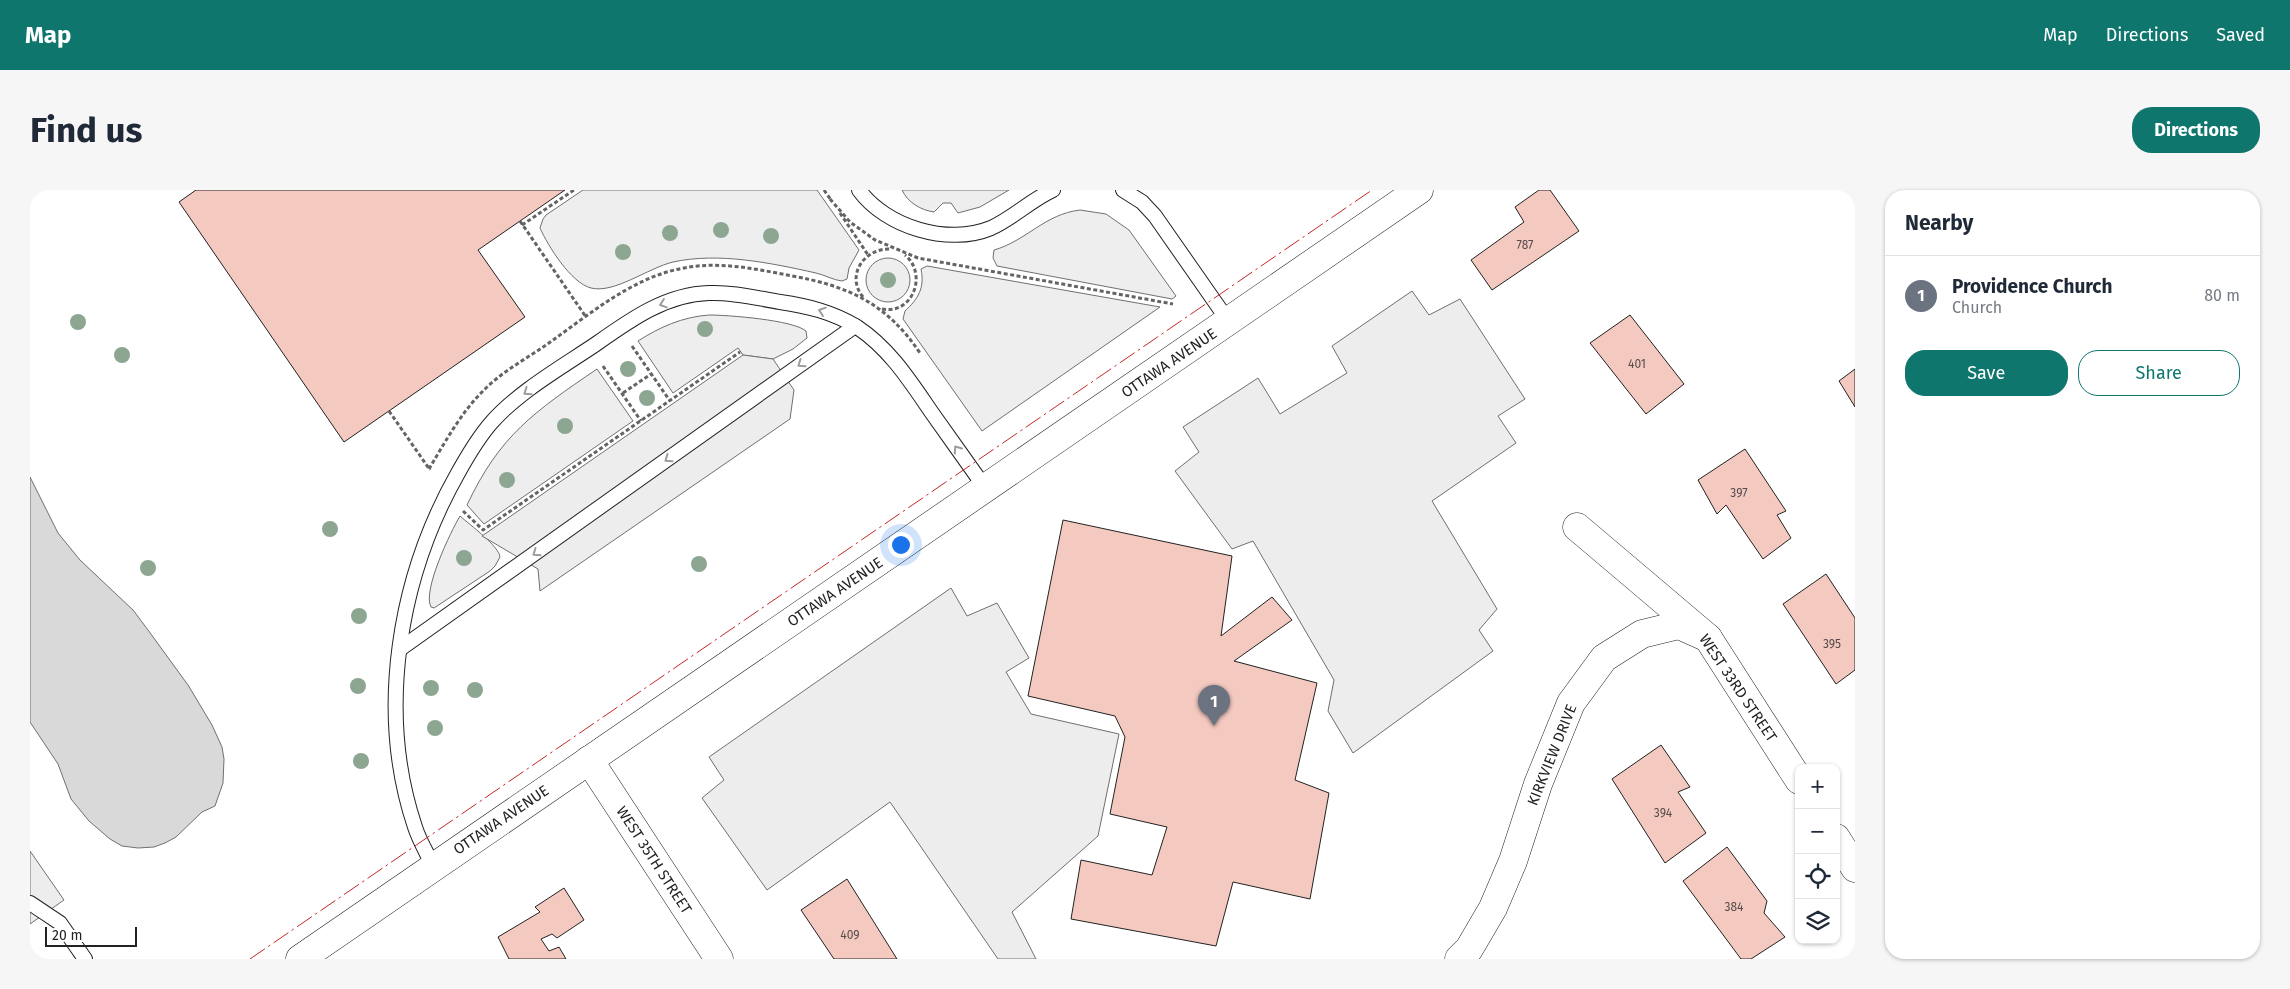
<!DOCTYPE html>
<html lang="en">
<head>
<meta charset="utf-8">
<style>
  body { margin:0; font-family:"Fira Sans",sans-serif; background:#f6f6f7; color:#1f2937 }
  .controls { position:absolute; right:15px; bottom:15px; display:grid; overflow:hidden; border-radius:10px; box-shadow:0 1px 4px #0004 }
  .controls button { width:45px; height:45px; display:grid; place-items:center; padding:0; border:0; border-bottom:1px solid #e0e1e3; background:#fff; color:#1f2937; font:25px sans-serif }
  .scale { position:absolute; left:15px; bottom:12px; width:92px; box-sizing:border-box; padding-left:5px; border:2px solid #222; border-top:0; font-size:14px; line-height:18px; white-space:nowrap; color:#222; -webkit-text-stroke:4px #fff; paint-order:stroke }
  .you { position:absolute; left:870px; top:354px; width:18px; height:18px; margin:-12px; border:4px solid #fff; border-radius:50%; background:#1a73e8; box-shadow:0 0 0 8px #1a73e833 }
  .badge { display:grid; place-items:center; width:32px; height:32px; border-radius:50%; background:#0f766e; color:#fff; font-size:16px; font-weight:700 }
  .pin { position:absolute; translate:-50% -41px; filter:drop-shadow(0 1px 2px #0008) }
  .pin::after { content:''; position:absolute; top:26px; width:18px; height:15px; background:inherit; clip-path:polygon(0 0,100% 0,50% 100%) }
  .list { margin:0; padding:0; list-style:none }
  h2 { display:flex; justify-content:space-between; align-items:center; height:65px; margin:0; padding:0 20px; font-size:21px }
  h2 small { font-size:16px; font-weight:400; color:#747a83 }
  .list li { display:grid; grid-template-columns:32px 1fr auto; gap:15px; align-items:center; box-sizing:border-box; height:80px; padding:0 20px; border-top:1px solid #e0e1e3 }
  .list b { display:block; font-size:19px; white-space:nowrap }
  .list p { margin:0; font-size:16px; white-space:nowrap; color:#747a83 }
  .list em { font-size:16px; font-style:normal; color:#747a83 }
  .actions { display:flex; gap:10px; padding:15px 20px }
  .actions a { flex:1; padding:11px 0; border:1px solid #0f766e; border-radius:20px; text-align:center; font-size:18px; color:#0f766e }
  .actions .main { background:#0f766e; color:#fff }
  .icon { flex:none; width:28px; height:28px; fill:none; stroke:currentColor; stroke-width:2; stroke-linecap:round; stroke-linejoin:round }
  .map { position:relative; flex:none; width:1825px; height:769px; overflow:hidden; border-radius:20px }
  header { display:flex; align-items:center; gap:30px; box-sizing:border-box; height:70px; padding:0 25px; background:#0f766e; color:#fff }
  header strong { font-size:24px }
  nav { display:flex; gap:28px; margin-inline-start:auto; font-size:18px }
  .intro { display:flex; align-items:center; justify-content:space-between; box-sizing:border-box; height:120px; padding:0 30px }
  h1 { margin:0; font-size:35px }
  .button { padding:12px 22px; border-radius:20px; background:#0f766e; color:#fff; font-size:18px; font-weight:700 }
  main { display:flex; gap:30px; padding:0 30px }
  aside { flex:1; background:#fff; border-radius:20px; box-shadow:0 1px 4px #0004 }
  .map>svg:first-child { display:block }
  .green { fill:#eee; stroke:#6f6f6f }
  .parking { fill:#ededed; stroke:#6f6f6f }
  .water { fill:#d9d9d9; stroke:#6f6f6f }
  .building { fill:#f3c9c0; stroke:#222 }
  .lines { fill:none; stroke-linecap:round; stroke-linejoin:round }
  .lane-casing { stroke:#222; stroke-width:16 }
  .street-casing { stroke:#222; stroke-width:29 }
  .secondary-casing { stroke:#222; stroke-width:29 }
  .path { stroke:#646464; stroke-width:3; stroke-dasharray:4 2.5; stroke-linecap:butt }
  .lane { stroke:#fff; stroke-width:14 }
  .street { stroke:#fff; stroke-width:28 }
  .secondary { stroke:#fff; stroke-width:28 }
  .power { stroke:#c62828; stroke-width:1; stroke-dasharray:18 4 2.5 4; stroke-linecap:butt }
  .tree { fill:#8da692 }
  .oneway { stroke:#9c9c9c }
  .labels { text-anchor:middle; stroke-width:4; stroke-linejoin:round; paint-order:stroke }
  .number-label { font-size:12px; fill:#564c4a }
  .street-label { font-size:15px; fill:#222; stroke:#fff }
</style>
</head>
<body>
<header>
<strong>Map</strong>
<nav><a>Map</a><a>Directions</a><a>Saved</a></nav>
</header>
<div class="intro"><h1>Find us</h1><a class="button">Directions</a></div>
<main>
<div class="map">
<svg width="1825" height="769" viewBox="0 0 1825 769">
  <rect width="100%" height="100%" fill="#fff"/>
  <!-- green -->
  <g class="green">
    <path d="M553,0H787L829,60L819,78L817,89L812,91C803,90 795,85 786,83C741,73 689,62 643,72C618,78 584,104 561,98C541,93 518,56 510,38L513,29L516,25Z"/>
    <path d="M872,0H979L950,17L928,23L921,13H913L904,22C891,20 878,13 872,0Z"/>
    <path d="M1050,20L1076,24L1099,40L1146,106L1142,109L967,76L963,68L964,60C996,51 1015,24 1050,20Z"/>
    <circle cx="858" cy="90" r="22"/>
    <path d="M897,76L1130,117L952,241L873,129L875,121C888,109 895,98 891,79Z"/>
    <path d="M679,125C698,125 763,130 776,141L777,148L763,159L743,169L713,165L708,158L643,203L608,151C630,137 652,127 679,125Z"/>
    <path d="M567,179L603,231L454,334L437,315C470,245 504,222 567,179Z"/>
    <path d="M430,326C440,335 469,356 470,367L465,376L460,381L404,418L401,417C392,401 421,341 430,326Z"/>
  </g>
  <!-- parking -->
  <g class="parking">
    <path d="M1382,101L1399,125L1430,109L1495,209L1468,226L1486,253L1402,311L1467,419L1449,440L1463,461L1323,563L1298,521L1304,490L1223,351L1202,359L1145,281L1169,262L1153,237L1228,188L1250,224L1317,183L1302,156Z"/>
    <path d="M713,165L743,169L764,200L760,229L510,401L508,379L452,346Z"/>
    <path d="M921,398L937,426L967,413L999,468L976,482L1001,524L1089,544L1068,646L982,722L1006,769H968L860,612L737,700L672,608L694,590L679,567Z"/>
    <path d="M0,661L34,710L0,734Z"/>
  </g>
  <!-- water -->
  <path class="water" d="M0,287L28,343L50,370L103,420L118,440L158,495L182,535L192,557L194,569L193,593L185,616L172,622L146,647L135,653L124,657L108,658L92,656L80,649L59,631L41,609L28,574L0,532Z"/>
  <!-- building -->
  <g class="building">
    <path d="M166,0H535L448,60L495,127L314,252L149,12Z"/>
    <path d="M1509,0H1520L1549,41L1462,100L1441,70L1494,32L1485,17Z"/>
    <path d="M1600,125L1654,194L1616,224L1560,153Z"/>
    <path d="M1825,179V217L1809,191Z"/>
    <path d="M1715,259L1756,321L1747,325L1761,348L1733,369L1696,315L1687,324L1668,290Z"/>
    <path d="M1033,330L1202,366L1191,446L1242,407L1262,430L1204,471L1287,493L1265,590L1299,603L1280,709L1203,692L1186,756L1041,729L1051,670L1122,685L1137,637L1080,624L1095,547L1085,526L998,506Z"/>
    <path d="M1796,384L1825,428V480L1806,494L1753,414Z"/>
    <path d="M1631,555L1660,597L1648,602L1676,643L1635,673L1582,589Z"/>
    <path d="M1697,657L1737,711L1734,723L1755,747L1721,769H1711L1653,691Z"/>
    <path d="M817,689L867,769H804L771,720Z"/>
    <path d="M534,698L554,730L527,748L522,744L511,749L519,761L529,757L536,769H479L468,747L510,722L505,717Z"/>
  </g>
  <g class="lines">
    <!-- lane casing -->
    <g class="lane-casing">
      <g id="lane">
        <path d="M829,0C856,37 918,56 961,38C983,28 1001,10 1023,0"/>
        <path d="M1093,0L1112,12L1125,26L1199,132"/>
        <path d="M370,459L825,136"/>
        <path d="M403,676C397,663 389,650 385,637C346,521 369,387 428,283C438,265 448,248 461,233C488,202 532,177 566,154C600,130 636,104 679,103C703,102 726,108 750,112C777,116 803,122 827,137C860,159 880,191 902,223C920,248 938,274 956,299"/>
        <path d="M0,713L30,733L55,769"/>
      </g>
    </g>
    <!-- street casing -->
    <g class="street-casing">
      <g id="street">
        <path d="M1547,337L1678,448L1769,590"/>
        <path d="M559,570L689,769"/>
        <path d="M1806,648L1825,678"/>
        <path d="M1429,769L1439,759L1463,718L1483,671L1508,594L1541,513L1574,468L1612,444L1649,435L1678,448"/>
      </g>
    </g>
    <!-- secondary casing -->
    <g class="secondary-casing">
      <path id="secondary" d="M270,769L1389,0"/>
    </g>
    <!-- path -->
    <g class="path">
      <path d="M794,0L801,10"/>
      <path d="M800,9L820,32L845,50L888,68L1143,114"/>
      <path d="M810,23L838,65"/>
      <path d="M490,31L556,127"/>
      <path d="M492,35L544,0"/>
      <path d="M833,107C815,85 835,58 860,59"/>
      <path d="M852,119C883,125 898,84 875,65"/>
      <path d="M602,156L640,211"/>
      <path d="M573,176L611,231"/>
      <path d="M593,203L621,184"/>
      <path d="M359,221L400,280"/>
      <path d="M399,279C415,252 432,221 455,199C473,181 496,169 516,155C559,125 602,87 654,78C690,71 726,79 762,86C819,96 857,114 890,163"/>
      <path d="M433,321L453,340L710,162"/>
    </g>
    <!-- lane -->
    <use href="#lane" class="lane"/>
    <!-- street -->
    <use href="#street" class="street"/>
    <!-- secondary -->
    <use href="#secondary" class="secondary"/>
    <!-- power -->
    <path class="power" d="M220,769L1342,0"/>
  </g>
  <!-- trees -->
  <g class="tree">
    <circle cx="691" cy="40" r="8"/>
    <circle cx="640" cy="43" r="8"/>
    <circle cx="741" cy="46" r="8"/>
    <circle cx="593" cy="62" r="8"/>
    <circle cx="858" cy="90" r="8"/>
    <circle cx="48" cy="132" r="8"/>
    <circle cx="675" cy="139" r="8"/>
    <circle cx="92" cy="165" r="8"/>
    <circle cx="598" cy="179" r="8"/>
    <circle cx="617" cy="208" r="8"/>
    <circle cx="535" cy="236" r="8"/>
    <circle cx="477" cy="290" r="8"/>
    <circle cx="300" cy="339" r="8"/>
    <circle cx="434" cy="368" r="8"/>
    <circle cx="669" cy="374" r="8"/>
    <circle cx="118" cy="378" r="8"/>
    <circle cx="329" cy="426" r="8"/>
    <circle cx="328" cy="496" r="8"/>
    <circle cx="401" cy="498" r="8"/>
    <circle cx="445" cy="500" r="8"/>
    <circle cx="405" cy="538" r="8"/>
    <circle cx="331" cy="571" r="8"/>
  </g>
  <!-- one-way arrows -->
  <defs><path id="oneway-chevron" d="M-2-3.5L2.5 0L-2 3.5" fill="none" stroke-width="1.6" stroke-linecap="round" stroke-linejoin="round" transform="scale(1.25)"/></defs>
  <g class="oneway">
    <use href="#oneway-chevron" transform="translate(633 114) rotate(161)"/>
    <use href="#oneway-chevron" transform="translate(792 121) rotate(-161)"/>
    <use href="#oneway-chevron" transform="translate(771 174) rotate(145)"/>
    <use href="#oneway-chevron" transform="translate(497 202) rotate(145)"/>
    <use href="#oneway-chevron" transform="translate(927 259) rotate(-125)"/>
    <use href="#oneway-chevron" transform="translate(638 269) rotate(145)"/>
    <use href="#oneway-chevron" transform="translate(506 363) rotate(145)"/>
  </g>
  <g class="labels">
    <!-- number labels -->
    <g class="number-label">
      <text x="1495" y="59">787</text>
      <text x="1607" y="178">401</text>
      <text x="1709" y="307">397</text>
      <text x="1802" y="458">395</text>
      <text x="1633" y="627">394</text>
      <text x="1704" y="721">384</text>
      <text x="820" y="749">409</text>
    </g>
    <!-- street labels -->
    <g class="street-label">
      <text transform="translate(1139 173) rotate(-34)" y="5">OTTAWA AVENUE</text>
      <text transform="translate(805 402) rotate(-34)" y="5">OTTAWA AVENUE</text>
      <text transform="translate(1708 498) rotate(56)" y="5">WEST 33RD STREET</text>
      <text transform="translate(1522 565) rotate(-68)" y="5">KIRKVIEW DRIVE</text>
      <text transform="translate(471 630) rotate(-34)" y="5">OTTAWA AVENUE</text>
      <text transform="translate(624 670) rotate(57)" y="5">WEST 35TH STREET</text>
    </g>
  </g>
</svg>
<div class="controls">
<button>+</button>
<button>−</button>
<button><svg class="icon" aria-label="locate" viewBox="0 0 24 24"><circle cx="12" cy="12" r="6"/><path d="M12 2v4M12 18v4M2 12h4M18 12h4"/></svg></button>
<button><svg class="icon" aria-label="layers" viewBox="0 0 24 24"><path d="M12 4l9 5-9 5-9-5zM3 14l9 5 9-5"/></svg></button>
</div>
<div class="scale">20 m</div>
<div class="you"></div>
<div class="pin badge" style="left:1184px;top:536px;background:#6b7280">1</div>
</div>
<aside>
<h2>Nearby<small></small></h2>
<ul class="list">
<li><span class="badge" style="background:#6b7280">1</span><div><b>Providence Church</b><p>Church</p></div><em>80 m</em></li>
</ul>
<div class="actions"><a class="main">Save</a><a>Share</a></div>
</aside>
</main>
</body>
</html>
